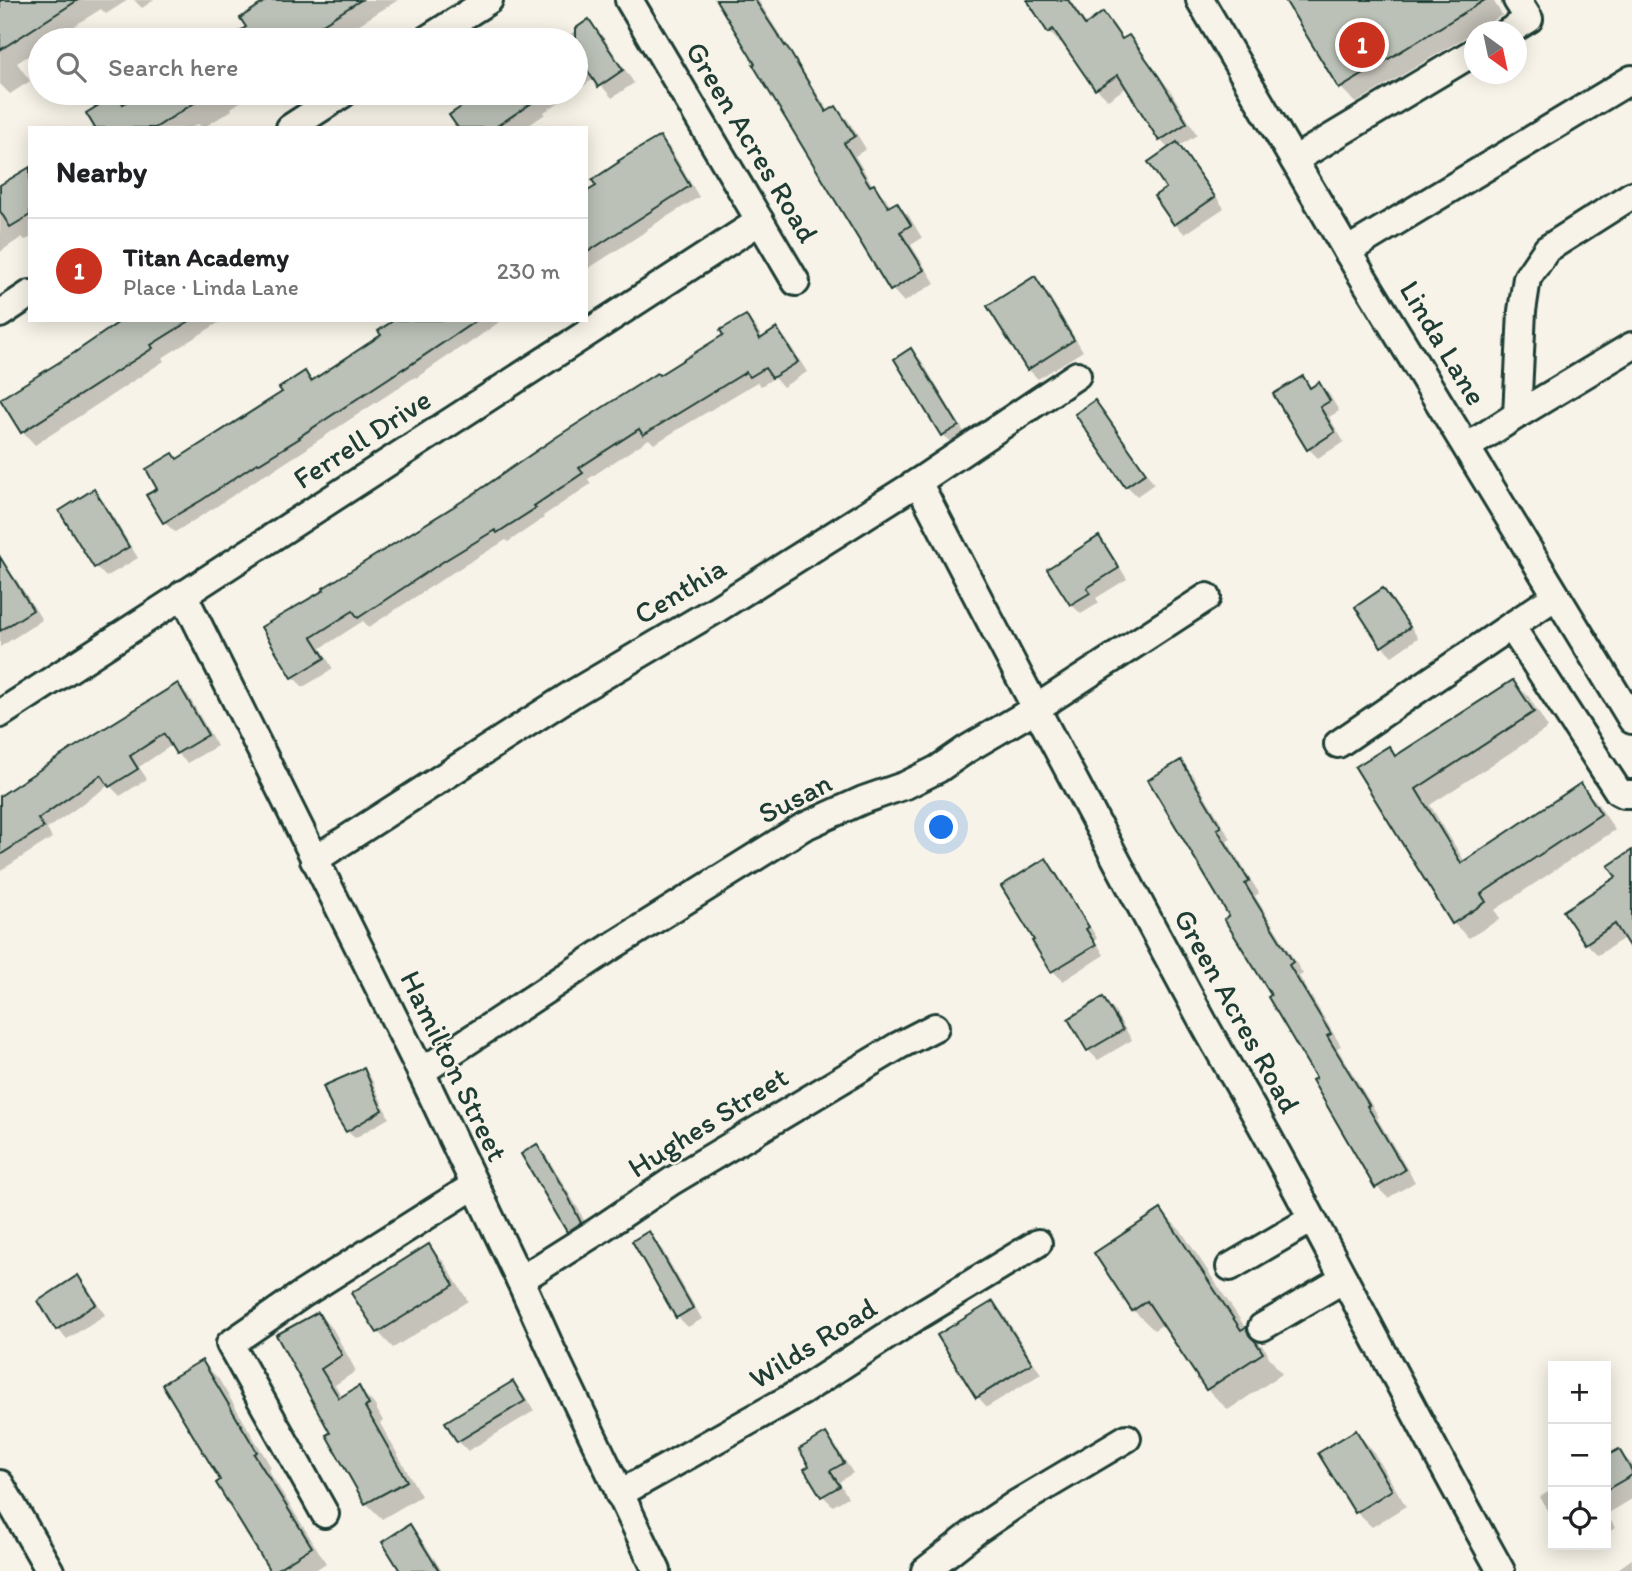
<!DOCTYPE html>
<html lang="en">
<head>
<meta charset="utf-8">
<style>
  body { margin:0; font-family:Itim,sans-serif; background:#f2f2f2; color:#202124 }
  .controls { position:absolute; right:21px; bottom:21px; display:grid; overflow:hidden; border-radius:0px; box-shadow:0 4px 18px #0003 }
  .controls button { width:63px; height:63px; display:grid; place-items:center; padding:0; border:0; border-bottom:2px solid #e0e0e0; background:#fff; color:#202124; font:35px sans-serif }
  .compass { position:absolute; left:1464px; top:21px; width:63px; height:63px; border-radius:50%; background:#fff; box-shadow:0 4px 18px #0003; rotate:147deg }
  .you { position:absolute; left:942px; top:828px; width:24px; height:24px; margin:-18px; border:5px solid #fff; border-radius:50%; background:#1a73e8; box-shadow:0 0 0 10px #1a73e833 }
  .badge { display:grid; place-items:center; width:46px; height:46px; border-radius:50%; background:#c8321e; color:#fff; font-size:23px; font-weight:700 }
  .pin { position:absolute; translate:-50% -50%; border:4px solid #fff; box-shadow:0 2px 7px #0006 }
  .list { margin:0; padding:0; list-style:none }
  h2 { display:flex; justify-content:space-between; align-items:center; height:91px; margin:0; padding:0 28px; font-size:30px }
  h2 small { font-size:23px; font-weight:400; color:#757577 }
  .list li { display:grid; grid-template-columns:46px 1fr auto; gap:21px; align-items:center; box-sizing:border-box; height:105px; padding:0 28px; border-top:2px solid #e0e0e0 }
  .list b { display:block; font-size:26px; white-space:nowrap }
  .list p { margin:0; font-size:23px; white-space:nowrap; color:#757577 }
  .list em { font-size:23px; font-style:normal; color:#757577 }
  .icon { flex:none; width:38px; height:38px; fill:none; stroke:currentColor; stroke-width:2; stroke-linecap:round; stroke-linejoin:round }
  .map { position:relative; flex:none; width:1632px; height:1571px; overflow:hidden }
  .search { position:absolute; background:#fff; box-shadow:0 4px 18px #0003; left:28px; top:28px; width:560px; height:77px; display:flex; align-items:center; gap:18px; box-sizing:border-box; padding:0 24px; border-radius:38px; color:#757577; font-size:26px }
  .panel { position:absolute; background:#fff; box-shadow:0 4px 18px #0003; left:28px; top:126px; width:560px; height:196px; border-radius:0px }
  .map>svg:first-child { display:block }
  .shadow { fill:#0003 }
  .building { fill:#bbc1b6; stroke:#1f3d34; stroke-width:2 }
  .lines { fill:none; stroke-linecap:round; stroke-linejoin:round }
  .minor-casing { stroke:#1f3d34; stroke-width:32 }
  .minor { stroke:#f7f3e8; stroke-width:26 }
  .labels { text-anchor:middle; stroke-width:5; stroke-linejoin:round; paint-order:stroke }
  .street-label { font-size:30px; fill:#1f3d34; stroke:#f7f3e8 }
</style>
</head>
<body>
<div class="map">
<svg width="1632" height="1571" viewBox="0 0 1632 1571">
  <rect width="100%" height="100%" fill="#f7f3e8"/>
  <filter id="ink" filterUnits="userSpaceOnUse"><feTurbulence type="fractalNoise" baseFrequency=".0143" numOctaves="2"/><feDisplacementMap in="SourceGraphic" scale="14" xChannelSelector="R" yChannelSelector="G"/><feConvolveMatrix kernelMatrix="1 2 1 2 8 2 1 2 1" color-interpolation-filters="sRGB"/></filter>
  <g filter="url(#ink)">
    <!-- shadow -->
    <g class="shadow">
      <path d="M6,0H128L106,14L101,9L52,40H40V48L17,63L30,81L10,94L0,84V8Z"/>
      <path d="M134,0H154L142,8Z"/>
      <path d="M292,0H398L334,40H230Z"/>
      <path d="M718,0H758L829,112L836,108L848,120L866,149L855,156L873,186L886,198L891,207L896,204L909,216L922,238L911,245L935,283L904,302L892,289L758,64Z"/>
      <path d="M1028,0H1070L1087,25L1103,14L1114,25L1124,40L1128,37L1140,49L1170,90L1197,135L1179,146L1187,155L1224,208L1185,234L1175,224L1168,188L1170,150L1160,140L1127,87L1108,100L1097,89L1063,41L1060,43L1049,32Z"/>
      <path d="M1287,0H1493L1502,15L1356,103L1341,88Z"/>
      <path d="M589,22L601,34L634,83L612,98L595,78L576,91V40H561Z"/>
      <path d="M144,93H254L231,108L232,110L203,128L198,124L191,128H91L95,125L117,96L125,104Z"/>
      <path d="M484,93H573L544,112L545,114L525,128H451L457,124L451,115Z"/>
      <path d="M660,138L670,148L699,197L647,229L648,230L586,270V194Z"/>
      <path d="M30,169V238L25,240L22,237L0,252V188Z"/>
      <path d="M1035,279L1045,289L1083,351L1038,379L1028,369Z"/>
      <path d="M745,317L756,327L763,339L777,330L787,340L807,372L783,387L774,378L761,386L757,382L654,444L649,439L588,479L591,484L543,516L544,518L508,542L506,540L455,571L369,627L363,621L321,648L333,669L303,687L293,677L327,591L726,335Z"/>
      <path d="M126,320H223L162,358L164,361L35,445L23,432L2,400Z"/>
      <path d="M398,320H502L464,347L463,346L416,378L415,377L308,447V448L269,473L268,472L214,508L175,532L164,522L160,489L178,460L284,393L305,373L313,381L384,336Z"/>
      <path d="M911,350L921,360L967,437L953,445L943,435L897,359Z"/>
      <path d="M1302,379L1313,389L1319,384L1329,394L1339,411L1329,417L1344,442L1318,458L1308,448Z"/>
      <path d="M1095,402L1105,412L1154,484L1137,496L1127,486L1077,414Z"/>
      <path d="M94,492L104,502L138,558L106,577L96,567L62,511Z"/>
      <path d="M1098,538L1108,548L1127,579L1096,598L1099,603L1081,614L1071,604Z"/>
      <path d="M6,569L16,579L42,620L0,647V573Z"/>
      <path d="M1383,590L1393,600L1418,638L1392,656L1382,646Z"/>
      <path d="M1513,682L1529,697L1548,728L1430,805L1465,862L1580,786L1596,801L1615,830L1495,910L1500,919L1469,938L1453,923L1388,748L1398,757Z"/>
      <path d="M178,685L188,695L217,746L187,763L177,753L172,745L139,767L147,779L120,796L109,785L47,829L52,838L0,871V798Z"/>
      <path d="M1180,762L1192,774L1231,839L1227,841L1259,893L1255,896L1303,974L1299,976L1341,1046L1337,1048L1379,1117L1377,1118L1415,1182L1388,1198L1376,1186L1232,916Z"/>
      <path d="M1632,852V947L1626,937L1598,955L1586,943Z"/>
      <path d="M1045,860L1055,870L1097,938L1095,940L1104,955L1063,981L1053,971Z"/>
      <path d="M1103,999L1113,1009L1132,1040L1098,1060L1088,1050L1070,1020Z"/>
      <path d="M363,1070L371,1078L389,1118L355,1138L347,1131Z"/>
      <path d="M537,1147L547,1157L579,1210L590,1233L578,1241L568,1231Z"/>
      <path d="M1161,1211L1182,1232L1247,1330L1266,1350L1269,1357L1282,1374L1228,1410L1207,1389L1164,1324L1154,1330L1133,1310Z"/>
      <path d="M648,1234L659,1244L702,1319L688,1327L678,1317L634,1242Z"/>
      <path d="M429,1247L444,1262L468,1301L393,1348L378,1332Z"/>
      <path d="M78,1278L88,1288L105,1315L67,1339L57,1328Z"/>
      <path d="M993,1303L1003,1313L1041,1374L987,1407L977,1396Z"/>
      <path d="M318,1314L333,1329L356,1371L335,1385L343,1398L359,1389L374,1404L383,1421L380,1423L421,1496L382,1519L366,1503L332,1434L278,1336Z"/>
      <path d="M202,1362L218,1378L271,1467L268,1470L326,1563L314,1571H272L222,1481Z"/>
      <path d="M513,1384L523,1394L534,1411L468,1451L458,1441Z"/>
      <path d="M1355,1432L1371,1448L1406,1506L1372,1527L1356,1512Z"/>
      <path d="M825,1435L835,1445L853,1473L839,1482L848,1497L833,1506L823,1496L811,1466Z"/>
      <path d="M1618,1451L1632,1464V1499L1607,1514L1615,1528L1606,1534V1458Z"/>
      <path d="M1553,1489V1519L1540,1497Z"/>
      <path d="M410,1527L420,1537L442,1571H402Z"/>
      <path d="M1573,1545H1587L1578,1550Z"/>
      <path d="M1632,1559V1571H1615Z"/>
    </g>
    <!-- building -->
    <g class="building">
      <path d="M0,0H78L0,50Z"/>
      <path d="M267,0H361L297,40H227L246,27L240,18Z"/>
      <path d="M716,0H755L785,46L786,45L826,112L836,106L855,136L844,143L870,186L874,184L888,207L897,202L911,225L900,232L924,270L890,291L753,65L755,64Z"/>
      <path d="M1027,0H1068L1085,25L1103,12L1122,39L1129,35L1159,77L1187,123L1159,141L1118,75L1095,90L1053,29L1048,33Z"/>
      <path d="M1285,0H1485L1339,89Z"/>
      <path d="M589,19L623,70L598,87L584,65L576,71V28Z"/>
      <path d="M141,93H210L155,128H95L86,113L117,94L123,104Z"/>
      <path d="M482,93H547L494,128H458L449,115Z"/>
      <path d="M660,136L690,186L586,253V192L596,186L592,180L619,162L618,161Z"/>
      <path d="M1177,142L1215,197L1174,225L1154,196L1166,188L1148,162Z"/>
      <path d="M30,167V215L10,227L0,211V185Z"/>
      <path d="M1035,276L1074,340L1027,370L987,306Z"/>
      <path d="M746,315L760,339L777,328L798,362L772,378L765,368L750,377L746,372L643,435L639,429L579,468L583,473L534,506L536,508L497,533L495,530L444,561L358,618L353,611L312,637L325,658L292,678L261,627L324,590L323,588L472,495L558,436L619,397L657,373L659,375L723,335L720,330Z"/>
      <path d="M122,320H191L151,345L153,348L21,433L0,399L74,353Z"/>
      <path d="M394,320H477L404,369V368L299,437L300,438L258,464L257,463L202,500L163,523L146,495L157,489L146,469L173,453L177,459L282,392L279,388L305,371L311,381L381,335L378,331Z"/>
      <path d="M911,348L959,426L941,436L894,359Z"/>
      <path d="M1303,376L1310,388L1319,382L1330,401L1320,407L1335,432L1307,450L1273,394Z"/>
      <path d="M1095,400L1146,473L1125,487L1075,414Z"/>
      <path d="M94,489L129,547L94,568L59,511Z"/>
      <path d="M1099,536L1119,568L1087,588L1090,593L1070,605L1047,569Z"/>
      <path d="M0,557L33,610L0,631Z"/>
      <path d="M1383,588L1410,627L1381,647L1355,607Z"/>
      <path d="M1513,680L1534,712L1416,789L1461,863L1581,783L1601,814L1481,894L1486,902L1452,924L1355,767L1389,746L1395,756Z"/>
      <path d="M178,683L208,735L176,754L164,734L130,756L138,769L109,787L101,775L38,819L44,827L0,855V796L71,749Z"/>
      <path d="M1181,760L1221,827L1217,829L1249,881L1245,884L1293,962L1289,965L1331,1034L1327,1036L1369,1105L1367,1106L1405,1170L1375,1188L1312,1080L1316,1078L1268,997L1271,995L1224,919L1229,916L1148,780Z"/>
      <path d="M1632,850V951L1615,924L1585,944L1563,911L1616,877L1608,866Z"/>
      <path d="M1046,858L1089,927L1086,929L1096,945L1051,972L1032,941L1034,940L1001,886Z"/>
      <path d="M1103,997L1123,1030L1087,1051L1068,1019Z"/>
      <path d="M364,1068L382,1110L346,1132L334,1113L323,1086Z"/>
      <path d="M537,1144L569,1198L581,1223L567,1232L521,1154Z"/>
      <path d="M1161,1209L1241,1330L1246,1327L1249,1335L1255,1341L1263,1353L1206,1390L1147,1301L1132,1311L1094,1253Z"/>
      <path d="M649,1231L693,1308L676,1318L632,1241Z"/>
      <path d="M429,1244L454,1285L377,1333L351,1293Z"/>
      <path d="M78,1275L96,1304L56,1330L38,1301Z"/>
      <path d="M993,1301L1032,1363L976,1398L937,1335Z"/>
      <path d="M318,1312L342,1355L321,1369L339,1398L359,1386L369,1405L365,1407L407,1481L365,1504L326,1435L330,1433L276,1335Z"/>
      <path d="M202,1360L257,1452L254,1454L312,1547L274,1571H270L216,1483L220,1480L162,1384Z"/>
      <path d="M513,1381L525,1401L457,1442L445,1422Z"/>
      <path d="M1356,1430L1392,1490L1355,1513L1318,1453Z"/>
      <path d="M826,1433L844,1463L830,1471L840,1486L821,1497L804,1469L809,1466L799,1449Z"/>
      <path d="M1619,1449L1632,1471V1475L1606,1490V1456Z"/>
      <path d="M410,1524L439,1571H400L382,1542Z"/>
    </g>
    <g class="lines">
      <!-- minor casing -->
      <g class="minor-casing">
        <g id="minor">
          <path d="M629,0L796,282"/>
          <path d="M1200,0L1347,251L1632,720"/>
          <path d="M1508,32L1529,19L1517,0"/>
          <path d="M426,40L489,0"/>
          <path d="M290,128L344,93"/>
          <path d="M1294,160L1474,52"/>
          <path d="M1347,251L1632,79"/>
          <path d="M0,314L30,294"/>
          <path d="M1517,415L1522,311L1527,278L1547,249L1632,195"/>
          <path d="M1467,447L1517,415L1632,346"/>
          <path d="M918,482C1011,662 1106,842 1202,1020C1225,1062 1250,1103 1272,1144C1349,1286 1422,1430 1501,1571"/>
          <path d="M183,594L421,1072L520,1280L552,1351L657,1571"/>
          <path d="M1556,596L1511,626L1618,791L1624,794H1632"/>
          <path d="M0,714L760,221"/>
          <path d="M1338,744L1511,626"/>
          <path d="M314,860L574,693L715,610L918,482L1077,375"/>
          <path d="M421,1072L614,945L803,827L863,800L906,785L938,769L967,749L1035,709L1207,597"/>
          <path d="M1230,1267L1312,1219"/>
          <path d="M520,1280L596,1232L672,1181L898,1046L935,1027"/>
          <path d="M1262,1327L1344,1279"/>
          <path d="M0,1484L50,1571"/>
          <path d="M619,1494L801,1392L916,1317L1038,1243"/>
          <path d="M325,1514L230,1344L301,1295L475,1185"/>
          <path d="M925,1571L976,1531L1016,1504L1127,1438"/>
        </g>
      </g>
      <!-- minor -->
      <use href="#minor" class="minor"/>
    </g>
  </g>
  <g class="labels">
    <!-- street labels -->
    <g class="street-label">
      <text transform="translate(752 142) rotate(59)" y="10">Green Acres Road</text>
      <text transform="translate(1443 343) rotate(59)" y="10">Linda Lane</text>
      <text transform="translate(362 439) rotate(-33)" y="10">Ferrell Drive</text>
      <text transform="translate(680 591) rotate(-31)" y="10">Centhia</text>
      <text transform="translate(795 798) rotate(-27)" y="10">Susan</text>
      <text transform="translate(1237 1011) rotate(61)" y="10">Green Acres Road</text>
      <text transform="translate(454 1066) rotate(64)" y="10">Hamilton Street</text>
      <text transform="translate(708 1122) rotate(-32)" y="10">Hughes Street</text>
      <text transform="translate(813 1343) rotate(-32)" y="10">Wilds Road</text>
    </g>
  </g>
</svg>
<div class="controls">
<button>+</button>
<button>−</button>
<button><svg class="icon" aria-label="locate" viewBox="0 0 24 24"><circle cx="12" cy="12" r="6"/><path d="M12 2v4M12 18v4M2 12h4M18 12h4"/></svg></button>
</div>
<svg class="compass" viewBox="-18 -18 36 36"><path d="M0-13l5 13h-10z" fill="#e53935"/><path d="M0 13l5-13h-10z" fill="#757577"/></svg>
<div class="you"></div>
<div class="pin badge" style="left:1362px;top:45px">1</div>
<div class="search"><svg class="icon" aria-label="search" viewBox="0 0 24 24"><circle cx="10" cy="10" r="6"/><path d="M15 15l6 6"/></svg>Search here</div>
<section class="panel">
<h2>Nearby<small></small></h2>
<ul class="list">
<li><span class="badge">1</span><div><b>Titan Academy</b><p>Place · Linda Lane</p></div><em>230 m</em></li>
</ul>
</section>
</div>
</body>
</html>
